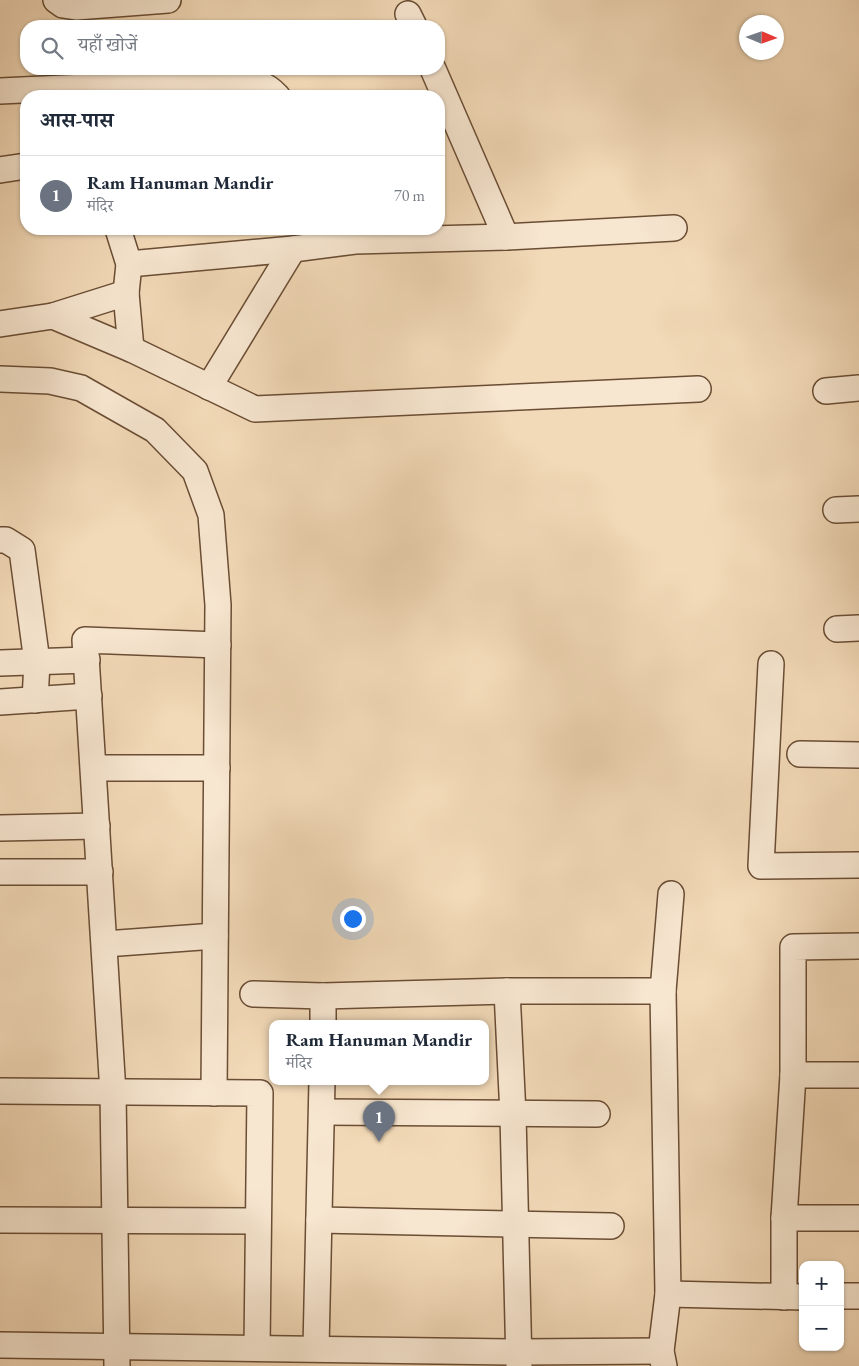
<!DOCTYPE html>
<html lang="hi">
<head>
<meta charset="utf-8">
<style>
  body { margin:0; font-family:"EB Garamond","Noto Serif Devanagari",serif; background:#f2f2f3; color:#1f2937 }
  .controls { position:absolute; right:15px; bottom:15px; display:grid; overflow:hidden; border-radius:10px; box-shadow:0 1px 4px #0004 }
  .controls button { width:45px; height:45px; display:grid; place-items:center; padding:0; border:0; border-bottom:1px solid #e0e1e3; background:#fff; color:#1f2937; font:25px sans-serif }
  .compass { position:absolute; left:739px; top:15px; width:45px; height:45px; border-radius:50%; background:#fff; box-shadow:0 1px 4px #0004; rotate:92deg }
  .you { position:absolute; left:352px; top:918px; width:18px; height:18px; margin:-12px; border:4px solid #fff; border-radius:50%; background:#1a73e8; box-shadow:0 0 0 8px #1a73e833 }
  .badge { display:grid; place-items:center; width:32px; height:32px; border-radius:50%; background:#2563eb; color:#fff; font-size:16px; font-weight:700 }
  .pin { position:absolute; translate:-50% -41px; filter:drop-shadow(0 1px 2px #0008) }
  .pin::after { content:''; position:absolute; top:26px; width:18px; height:15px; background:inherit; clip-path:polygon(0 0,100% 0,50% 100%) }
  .popup { position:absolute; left:269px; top:1020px; width:220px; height:65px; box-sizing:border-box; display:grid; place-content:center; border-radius:10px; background:#fff; filter:drop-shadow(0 1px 4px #0005); font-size:16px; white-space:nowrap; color:#747a83 }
  .popup b { font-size:19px; color:#1f2937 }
  .popup::after { content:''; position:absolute; left:50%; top:100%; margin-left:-10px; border:10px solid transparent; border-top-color:#fff }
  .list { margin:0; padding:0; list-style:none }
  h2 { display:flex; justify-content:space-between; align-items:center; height:65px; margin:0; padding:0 20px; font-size:21px }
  h2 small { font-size:16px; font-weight:400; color:#747a83 }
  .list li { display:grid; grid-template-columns:32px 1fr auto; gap:15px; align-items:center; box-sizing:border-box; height:80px; padding:0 20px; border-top:1px solid #e0e1e3 }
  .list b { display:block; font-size:19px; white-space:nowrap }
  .list p { margin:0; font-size:16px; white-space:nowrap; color:#747a83 }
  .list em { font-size:16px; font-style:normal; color:#747a83 }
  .icon { flex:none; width:28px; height:28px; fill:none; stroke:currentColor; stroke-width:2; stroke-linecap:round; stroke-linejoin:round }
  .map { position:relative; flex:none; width:859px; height:1366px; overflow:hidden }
  .search { position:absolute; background:#fff; box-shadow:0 1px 4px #0004; left:20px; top:20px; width:425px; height:55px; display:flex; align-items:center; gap:12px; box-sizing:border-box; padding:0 18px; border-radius:20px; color:#747a83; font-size:19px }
  .panel { position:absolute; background:#fff; box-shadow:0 1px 4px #0004; left:20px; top:90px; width:425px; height:145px; border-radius:20px }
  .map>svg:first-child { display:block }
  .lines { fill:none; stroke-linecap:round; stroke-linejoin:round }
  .minor-casing { stroke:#6a4d34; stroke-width:28 }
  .minor { stroke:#f7e6d0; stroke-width:25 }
</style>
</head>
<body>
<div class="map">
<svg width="859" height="1366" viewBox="0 0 859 1366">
  <rect width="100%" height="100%" fill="#f2d9b7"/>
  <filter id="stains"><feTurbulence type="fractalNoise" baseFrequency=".004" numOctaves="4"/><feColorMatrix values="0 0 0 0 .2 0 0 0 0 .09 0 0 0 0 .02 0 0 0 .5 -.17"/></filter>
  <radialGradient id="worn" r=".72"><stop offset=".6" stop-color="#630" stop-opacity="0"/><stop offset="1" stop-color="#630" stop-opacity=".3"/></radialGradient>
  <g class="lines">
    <!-- minor casing -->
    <g class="minor-casing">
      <g id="minor">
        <path d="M56,0L63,5L76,7L168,0"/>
        <path d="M408,14L414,26"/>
        <path d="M433,69L506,237"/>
        <path d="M0,91L235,80C252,80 265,83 277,96"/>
        <path d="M0,170L26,166"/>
        <path d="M118,229L129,264L126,293L131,349"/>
        <path d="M129,264L293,249L355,241L506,237L674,228"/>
        <path d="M53,316L126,293"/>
        <path d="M0,324L53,316L131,349L255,409L698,389"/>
        <path d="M0,379L50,381L81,388L155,430L195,471L211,515L218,605L214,1093"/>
        <path d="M209,387L293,249"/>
        <path d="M826,391L859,388"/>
        <path d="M836,510L859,509"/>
        <path d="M0,540H6L22,550L37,662L35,700"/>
        <path d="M837,629L859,628"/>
        <path d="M0,663L87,660"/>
        <path d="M771,664L761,866L859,865"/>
        <path d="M0,702L89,696"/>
        <path d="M800,754L859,755"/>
        <path d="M94,768H217"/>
        <path d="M0,828L97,826"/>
        <path d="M0,872H100"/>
        <path d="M105,944L215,936"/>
        <path d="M507,991L513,1115L519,1366"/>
        <path d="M253,994L323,996L507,991H663"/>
        <path d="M323,1023V996"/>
        <path d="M793,1075H859"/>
        <path d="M0,1091L260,1093L257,1348"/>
        <path d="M322,1112L597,1114"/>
        <path d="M784,1218H859"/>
        <path d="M0,1220L258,1221"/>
        <path d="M319,1220L611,1226"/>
        <path d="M668,1294L803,1297"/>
        <path d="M840,1296H859"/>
        <path d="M784,1297V1218L793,1075V947L859,946"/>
        <path d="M0,1345L518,1352L661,1351"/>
        <path d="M316,1348L322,1081"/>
        <path d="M117,1366L113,1093L85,640L218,645"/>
        <path d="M664,1366L661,1351L668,1294L663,991L671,894"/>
      </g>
    </g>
    <!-- minor -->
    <use href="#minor" class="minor"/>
  </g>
  <rect width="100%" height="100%" filter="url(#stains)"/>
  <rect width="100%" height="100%" fill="url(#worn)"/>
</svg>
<div class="controls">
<button>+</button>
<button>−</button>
</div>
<svg class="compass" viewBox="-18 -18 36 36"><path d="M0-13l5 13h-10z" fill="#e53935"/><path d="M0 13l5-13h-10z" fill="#747a83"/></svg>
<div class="you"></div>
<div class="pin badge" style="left:379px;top:1142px;background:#6b7280">1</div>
<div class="popup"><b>Ram Hanuman Mandir</b>मंदिर</div>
<div class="search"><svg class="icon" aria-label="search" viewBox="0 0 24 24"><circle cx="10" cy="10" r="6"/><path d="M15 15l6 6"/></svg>यहाँ खोजें</div>
<section class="panel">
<h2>आस-पास<small></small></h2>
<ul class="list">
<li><span class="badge" style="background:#6b7280">1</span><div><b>Ram Hanuman Mandir</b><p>मंदिर</p></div><em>70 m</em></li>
</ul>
</section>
</div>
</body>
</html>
